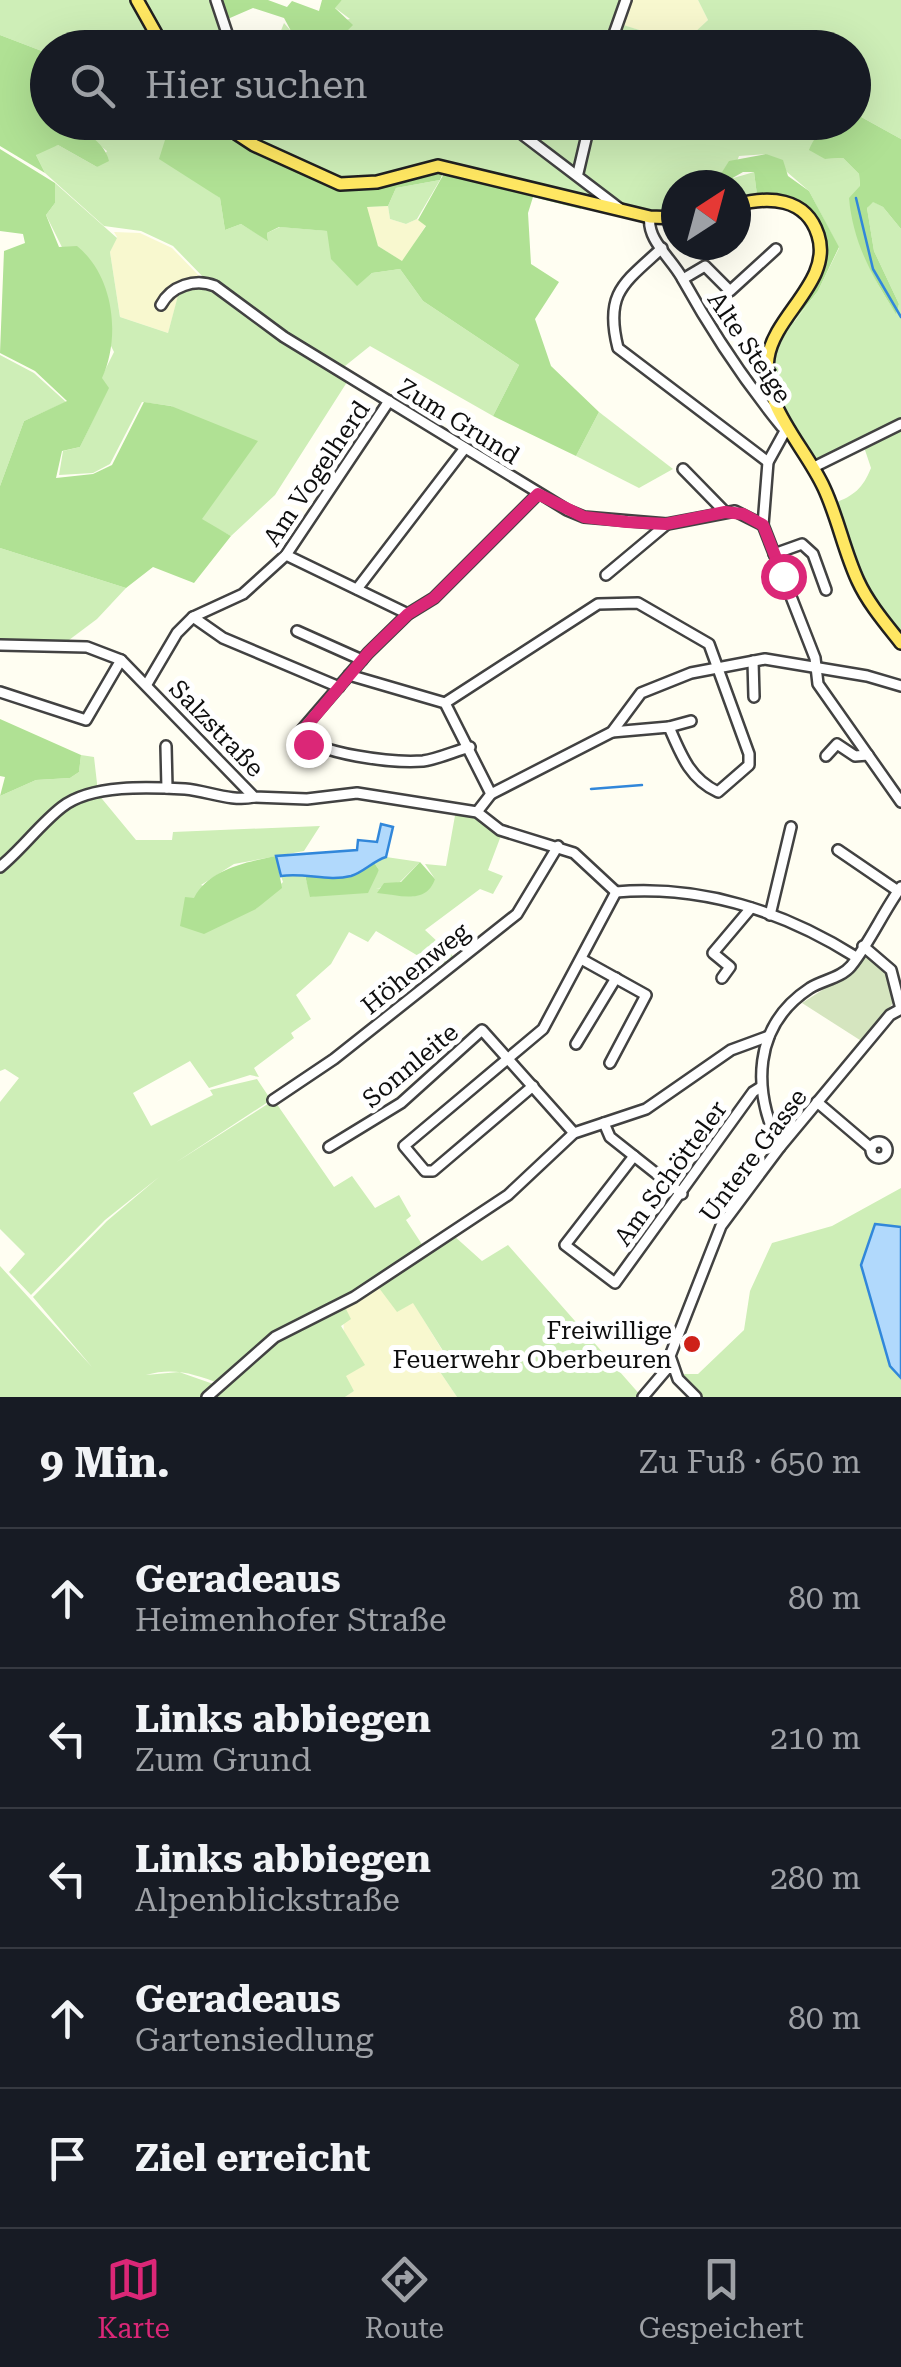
<!DOCTYPE html>
<html lang="de">
<head>
<meta charset="utf-8">
<style>
  body { margin:0; font-family:"Roboto Serif",serif; background:#20242c; color:#f1f3f6 }
  .compass { position:absolute; left:661px; top:170px; width:90px; height:90px; border-radius:50%; background:#171b24; box-shadow:0 10px 40px #0002; rotate:36deg }
  .stop { position:absolute; width:30px; height:30px; margin:-22px; border:8px solid #db2777; border-radius:50%; background:#fff }
  .stop.end { background:#db2777; border-color:#fff; box-shadow:0 2px 10px #0008 }
  .list { margin:0; padding:0; list-style:none }
  h2 { display:flex; justify-content:space-between; align-items:center; height:130px; margin:0; padding:0 40px; font-size:42px }
  h2 small { font-size:32px; font-weight:400; color:#9ea1a6 }
  .list li { display:grid; grid-template-columns:65px 1fr auto; gap:30px; align-items:center; box-sizing:border-box; height:140px; padding:0 40px; border-top:2px solid #363941 }
  .list b { display:block; font-size:38px; white-space:nowrap }
  .list p { margin:0; font-size:32px; white-space:nowrap; color:#9ea1a6 }
  .list em { font-size:32px; font-style:normal; color:#9ea1a6 }
  .icon { flex:none; width:55px; height:55px; fill:none; stroke:currentColor; stroke-width:2; stroke-linecap:round; stroke-linejoin:round }
  .map { position:relative; flex:none; width:901px; height:1397px; overflow:hidden }
  .search { position:absolute; background:#171b24; box-shadow:0 10px 40px #0002; left:30px; right:30px; top:30px; height:110px; display:flex; align-items:center; gap:25px; box-sizing:border-box; padding:0 35px; border-radius:55px; color:#9ea1a6; font-size:38px }
  .sheet { height:830px; background:#171b24 }
  nav { display:flex; justify-content:space-around; align-items:center; box-sizing:border-box; height:140px; border-top:2px solid #363941; background:#171b24; font-size:28px; color:#9ea1a6 }
  nav a { display:grid; justify-items:center; gap:5px }
  nav .on { color:#db2777 }
  .map>svg:first-child { display:block }
  .farmland { fill:#f8f8cf }
  .green { fill:#ceeeb7 }
  .forest { fill:#b0e194 }
  .cemetery { fill:#d5e5bf }
  .water { fill:#b1d9fc; stroke:#3187da; stroke-width:2.5 }
  .lines { fill:none; stroke-linecap:round; stroke-linejoin:round }
  .stream { stroke:#3187da; stroke-width:2.5 }
  .minor-casing { stroke:#424242; stroke-width:14 }
  .major-casing { stroke:#202020; stroke-width:16 }
  .minor { stroke:#fff; stroke-width:9 }
  .major { stroke:#ffe762; stroke-width:11 }
  .route { stroke:#db2777; stroke-width:12 }
  .poi-dot { fill:#ce2119; stroke:#fff; stroke-width:4 }
  .labels { text-anchor:middle; stroke-width:10; stroke-linejoin:round; paint-order:stroke }
  .street-label { font-size:25px; fill:#0f0f0f; stroke:#fff }
  .poi-label { font-size:25px; fill:#0f0f0f; stroke:#fff; text-anchor:end }
</style>
</head>
<body>
<div class="map">
<svg width="901" height="1397" viewBox="0 0 901 1397">
  <rect width="100%" height="100%" fill="#fffef2"/>
  <!-- farmland -->
  <g class="farmland">
    <path d="M628,0H698L708,20L694,34L649,33L616,23Z"/>
    <path d="M388,206L390,219L406,224L417,219L426,225L403,262L378,246L367,218V207Z"/>
    <path d="M114,232L140,233L172,248L204,281L181,286L168,333L120,317L110,252L117,237Z"/>
    <path d="M376,1284L413,1302L445,1355L434,1363L457,1397H345L354,1391L345,1377L343,1303Z"/>
  </g>
  <!-- green -->
  <g class="green">
    <path d="M0,0H134L161,47L48,48L47,53L0,35Z"/>
    <path d="M140,0H214L234,47H167Z"/>
    <path d="M342,0H628L617,23L649,33L693,34L708,20L698,0H901V139L854,113V48H274L284,23L291,31L350,19L334,7Z"/>
    <path d="M71,123H106L118,128L130,123H198L165,140L201,184L220,198L225,230L241,224L268,240L267,233L280,227L328,231L357,285L372,273L400,269L423,301L519,365L493,416L370,346L340,370L207,281L173,246L141,231L104,226L45,173L36,155L39,149L58,145L97,167L107,151Z"/>
    <path d="M224,123H503L611,203L438,162L356,181L319,174Z"/>
    <path d="M508,123H832L815,137L825,159L843,158L859,174C865,242 855,253 896,313L899,304L874,251L867,208L872,201L883,207L901,229V422L815,465C779,404 757,393 786,322H794L818,291L839,248L809,191L766,154L739,156L730,179L754,172L757,195L736,202V185H676V215C613,219 560,155 508,123Z"/>
    <path d="M440,180L417,219L406,224L390,219L388,206L396,188Z"/>
    <path d="M55,183L117,238L110,252L120,317L168,333L180,288L206,284L349,379L275,495L231,536L201,520L172,406L142,402L110,464L93,473L59,475L63,451L80,447L108,388L101,378L114,352L46,215L55,203Z"/>
    <path d="M0,355L34,373L66,402L24,421L0,486Z"/>
    <path d="M599,412L673,469L639,488L576,456Z"/>
    <path d="M901,425V640L866,590L834,503C854,496 863,488 871,468L863,444Z"/>
    <path d="M0,548L126,588L97,619L61,646L0,644Z"/>
    <path d="M81,755L94,757L98,792L76,797L0,866V796L36,780L70,778L79,772Z"/>
    <path d="M98,794L136,840H172L173,832L320,826L304,851L234,864L201,885L256,909L283,882L281,876L304,872L311,897L371,883L379,870L373,861L386,857L420,862L400,882L376,889L435,879L425,864L446,866L456,810L476,813L502,833L488,870L503,876L493,894L480,889L425,930L455,958L442,970L376,931L368,942L349,932L331,964L296,995L311,1019L291,1033L294,1038L254,1068L259,1077L250,1075L209,1088L190,1061L133,1093L151,1126L213,1095L210,1090L257,1079L271,1100L175,1163L274,1100L334,1187L352,1176L375,1208L399,1195L411,1216L406,1220L425,1249L352,1296L295,1323L221,1384C194,1374 174,1367 146,1375L179,1372L219,1386L206,1397H0V1266L92,1367L33,1297L107,1221L159,1177L105,1220L31,1295L9,1272L25,1254L0,1229V1102L19,1078L5,1069L0,1071V869L60,810Z"/>
    <path d="M901,1188V1227L875,1224L861,1265L890,1366L901,1378V1397H699L677,1374H698L744,1330L750,1291L772,1243L832,1226Z"/>
    <path d="M453,1235L482,1261L508,1245L642,1397H457L434,1363L445,1354L413,1303L397,1312L376,1284Z"/>
    <path d="M343,1303L351,1319L341,1326L365,1365L346,1376L354,1391L345,1397H209L277,1338Z"/>
  </g>
  <!-- forest -->
  <g class="forest">
    <path d="M218,0H268L287,7L292,1L319,11L322,0H342L335,8L353,25L344,34L291,31L284,18L253,8L223,21Z"/>
    <path d="M0,35L47,53L48,122C69,122 104,137 109,161L97,167L58,145L36,155L45,173L0,146Z"/>
    <path d="M854,113L901,139V229L883,207L873,202L867,208L874,251L899,304L896,314C872,276 853,243 849,198L860,186L859,174L843,158L825,159L809,150C818,128 831,122 854,122Z"/>
    <path d="M214,122L340,187L444,170L440,180L396,188L388,206L367,207L378,246L402,261L426,226L418,220L446,170L582,202L581,209L533,197L528,213L531,264L559,282L535,319L551,366L599,412L576,456L493,416L519,365L423,301L400,269L372,273L357,286L331,259L327,231L279,227L267,233L268,241L241,224L225,230L220,198L159,159L165,140L198,123Z"/>
    <path d="M0,149L55,183V203L46,215L59,247L77,246C114,276 121,337 102,378L109,388L80,447L62,451L56,478L93,474L112,465L144,402L171,406L258,441L202,519L231,536L194,583L153,567L126,588L0,548V486L24,421L67,401L35,371L0,353L4,251L25,243L23,234L0,231Z"/>
    <path d="M766,154L783,160L788,176L809,191L839,247L818,291L791,325L786,322L813,281L818,227L778,196L757,195L754,172H743L722,184L719,177L729,161Z"/>
    <path d="M0,719L81,755L79,772L70,778L36,780L0,796L5,777L0,776Z"/>
    <path d="M276,856L282,888L256,909L204,934L180,926L185,897L194,898C209,869 247,862 276,856Z"/>
    <path d="M373,861L379,870L368,893L310,897L305,875L350,876Z"/>
    <path d="M420,862L435,879C426,905 400,895 377,893L384,883L401,882Z"/>
  </g>
  <!-- cemetery -->
  <path class="cemetery" d="M863,954L888,974L896,999L863,1042L802,1003L846,975Z"/>
  <!-- water -->
  <g class="water">
    <path d="M381,824L393,827L386,857C373,861 364,872 351,876C327,882 305,872 281,876L276,856L357,850L358,840L377,842Z"/>
    <path d="M875,1224L901,1227V1378L890,1366L861,1265Z"/>
  </g>
  <g class="lines">
    <!-- stream -->
    <g class="stream">
      <path d="M856,198L873,269L901,317"/>
      <path d="M591,789L642,785"/>
    </g>
    <!-- minor casing -->
    <g class="minor-casing">
      <g id="minor">
        <path d="M216,0L230,42L237,48"/>
        <path d="M609,48L626,0"/>
        <path d="M506,122L619,208"/>
        <path d="M578,173L590,122"/>
        <path d="M650,217C646,239 672,259 682,278C712,332 743,379 782,427L790,430L784,433L768,462L763,525L815,658L818,684L901,802"/>
        <path d="M662,248C624,283 604,293 618,348L768,462"/>
        <path d="M683,279L705,266L730,291L776,249"/>
        <path d="M161,305C171,286 195,278 215,286L284,337L567,510L584,517L667,524L735,511L763,525"/>
        <path d="M814,467L901,424"/>
        <path d="M683,469L725,512"/>
        <path d="M774,554L802,544L813,554L826,590"/>
        <path d="M286,555L408,614"/>
        <path d="M606,575L667,524"/>
        <path d="M357,589L465,448"/>
        <path d="M193,617L223,638L339,687"/>
        <path d="M297,631L362,660"/>
        <path d="M0,645L87,647L121,660L254,797L307,799L357,793L477,812L500,830L574,853L616,892C701,885 783,911 856,957"/>
        <path d="M753,661L754,697"/>
        <path d="M349,675L445,703L491,794"/>
        <path d="M147,684L177,633L193,617L243,594L286,555L389,401"/>
        <path d="M0,692L86,720L121,660"/>
        <path d="M445,703L598,604L638,603L709,644L749,754V765L718,792C690,779 681,755 669,727L612,732"/>
        <path d="M669,727L691,721"/>
        <path d="M166,746L167,788"/>
        <path d="M470,747C455,751 438,759 423,761C394,763 317,755 299,733L368,653L408,614L434,598L538,494"/>
        <path d="M826,756L837,744L855,756L868,755"/>
        <path d="M477,812L491,794L612,732L641,693L691,673L765,659L867,676L901,686"/>
        <path d="M838,850L898,891"/>
        <path d="M0,867C22,849 40,824 62,807C91,784 150,787 185,789C208,791 231,802 254,797"/>
        <path d="M770,915L791,827"/>
        <path d="M863,946L891,970L901,1009"/>
        <path d="M583,960L646,995L610,1063"/>
        <path d="M722,978L730,967L713,953L751,908"/>
        <path d="M576,1044L616,978"/>
        <path d="M533,1086L433,1171H425L404,1146L543,1029L616,892"/>
        <path d="M273,1100L334,1059L517,914L558,846"/>
        <path d="M817,1102L871,1148"/>
        <path d="M604,1123L610,1137L682,1194"/>
        <circle cx="879" cy="1150" r="8"/>
        <path d="M329,1147L401,1103L482,1030L574,1133"/>
        <path d="M780,1147C752,1091 752,1026 810,988C823,980 841,978 851,966C870,942 883,912 901,887"/>
        <path d="M634,1156L565,1245L615,1283L753,1092L761,1087"/>
        <path d="M207,1397L275,1337L354,1297L508,1195L574,1133L646,1109L731,1050L769,1036"/>
        <path d="M643,1397L671,1364"/>
        <path d="M696,1397L678,1379L670,1356L721,1226L780,1147L890,1015L901,1009"/>
      </g>
    </g>
    <!-- major casing -->
    <g class="major-casing">
      <g id="major">
        <path d="M137,0L164,48"/>
        <path d="M219,122L254,145L340,184L377,182L438,166L650,217L676,218"/>
        <path d="M736,205C768,196 806,197 818,235C833,281 774,315 768,358C761,406 805,446 824,488C838,518 844,551 858,581C868,603 886,624 901,643"/>
      </g>
    </g>
    <!-- minor -->
    <use href="#minor" class="minor"/>
    <!-- major -->
    <use href="#major" class="major"/>
  </g>
  <g class="lines">
    <!-- route -->
    <path class="route" d="M308,744L300,734L368,653L408,614L434,598L538,494L584,517L627,522L666,524L725,512L743,514L763,525L783,576"/>
  </g>
  <!-- markers -->
  <circle class="poi-dot" cx="692" cy="1344" r="10"/>
  <g class="labels">
    <!-- street labels -->
    <g class="street-label">
      <text transform="translate(750 347) rotate(56)" y="9">Alte Steige</text>
      <text transform="translate(459 421) rotate(32)" y="9">Zum Grund</text>
      <text transform="translate(316 473) rotate(-56)" y="9">Am Vogelherd</text>
      <text transform="translate(217 728) rotate(46)" y="9">Salzstraße</text>
      <text transform="translate(415 968) rotate(-39)" y="9">Höhenweg</text>
      <text transform="translate(410 1065) rotate(-40)" y="9">Sonnleite</text>
      <text transform="translate(753 1155) rotate(-53)" y="9">Untere Gasse</text>
      <text transform="translate(670 1173) rotate(-54)" y="9">Am Schötteler</text>
    </g>
    <!-- poi labels -->
    <g class="poi-label">
      <text x="672" y="1339">Freiwillige<tspan x="672" dy="29">Feuerwehr Oberbeuren</tspan></text>
    </g>
  </g>
</svg>
<svg class="compass" viewBox="-18 -18 36 36"><path d="M0-13l5 13h-10z" fill="#e53935"/><path d="M0 13l5-13h-10z" fill="#9ea1a6"/></svg>
<div class="stop" style="left:783px;top:576px"></div>
<div class="stop end" style="left:308px;top:744px"></div>
<div class="search"><svg class="icon" aria-label="search" viewBox="0 0 24 24"><circle cx="10" cy="10" r="6"/><path d="M15 15l6 6"/></svg>Hier suchen</div>
</div>
<section class="sheet">
<h2>9 Min.<small>Zu Fuß · 650 m</small></h2>
<ul class="list">
<li><svg class="icon" aria-label="ahead" viewBox="0 0 24 24"><path d="M12 20V5M6 11l6-6 6 6"/></svg><div><b>Geradeaus</b><p>Heimenhofer Straße</p></div><em>80 m</em></li>
<li><svg class="icon" aria-label="left" viewBox="0 0 24 24"><path d="M17 20v-9H6M10 6l-5 5 5 5"/></svg><div><b>Links abbiegen</b><p>Zum Grund</p></div><em>210 m</em></li>
<li><svg class="icon" aria-label="left" viewBox="0 0 24 24"><path d="M17 20v-9H6M10 6l-5 5 5 5"/></svg><div><b>Links abbiegen</b><p>Alpenblickstraße</p></div><em>280 m</em></li>
<li><svg class="icon" aria-label="ahead" viewBox="0 0 24 24"><path d="M12 20V5M6 11l6-6 6 6"/></svg><div><b>Geradeaus</b><p>Gartensiedlung</p></div><em>80 m</em></li>
<li><svg class="icon" aria-label="arrive" viewBox="0 0 24 24"><path d="M6 21V4h12l-3 4 3 4H6"/></svg><div><b>Ziel erreicht</b></div></li>
</ul>
</section>
<nav>
<a class="on"><svg class="icon" aria-label="map" viewBox="0 0 24 24"><path d="M3 6l6-2 6 2 6-2v14l-6 2-6-2-6 2zM9 4v14M15 6v14"/></svg>Karte</a>
<a><svg class="icon" aria-label="directions" viewBox="0 0 24 24"><path d="M12 3l9 9-9 9-9-9zM9 14v-3h6M13 9l2 2-2 2"/></svg>Route</a>
<a><svg class="icon" aria-label="saved" viewBox="0 0 24 24"><path d="M7 4h10v16l-5-4-5 4z"/></svg>Gespeichert</a>
</nav>
</body>
</html>
